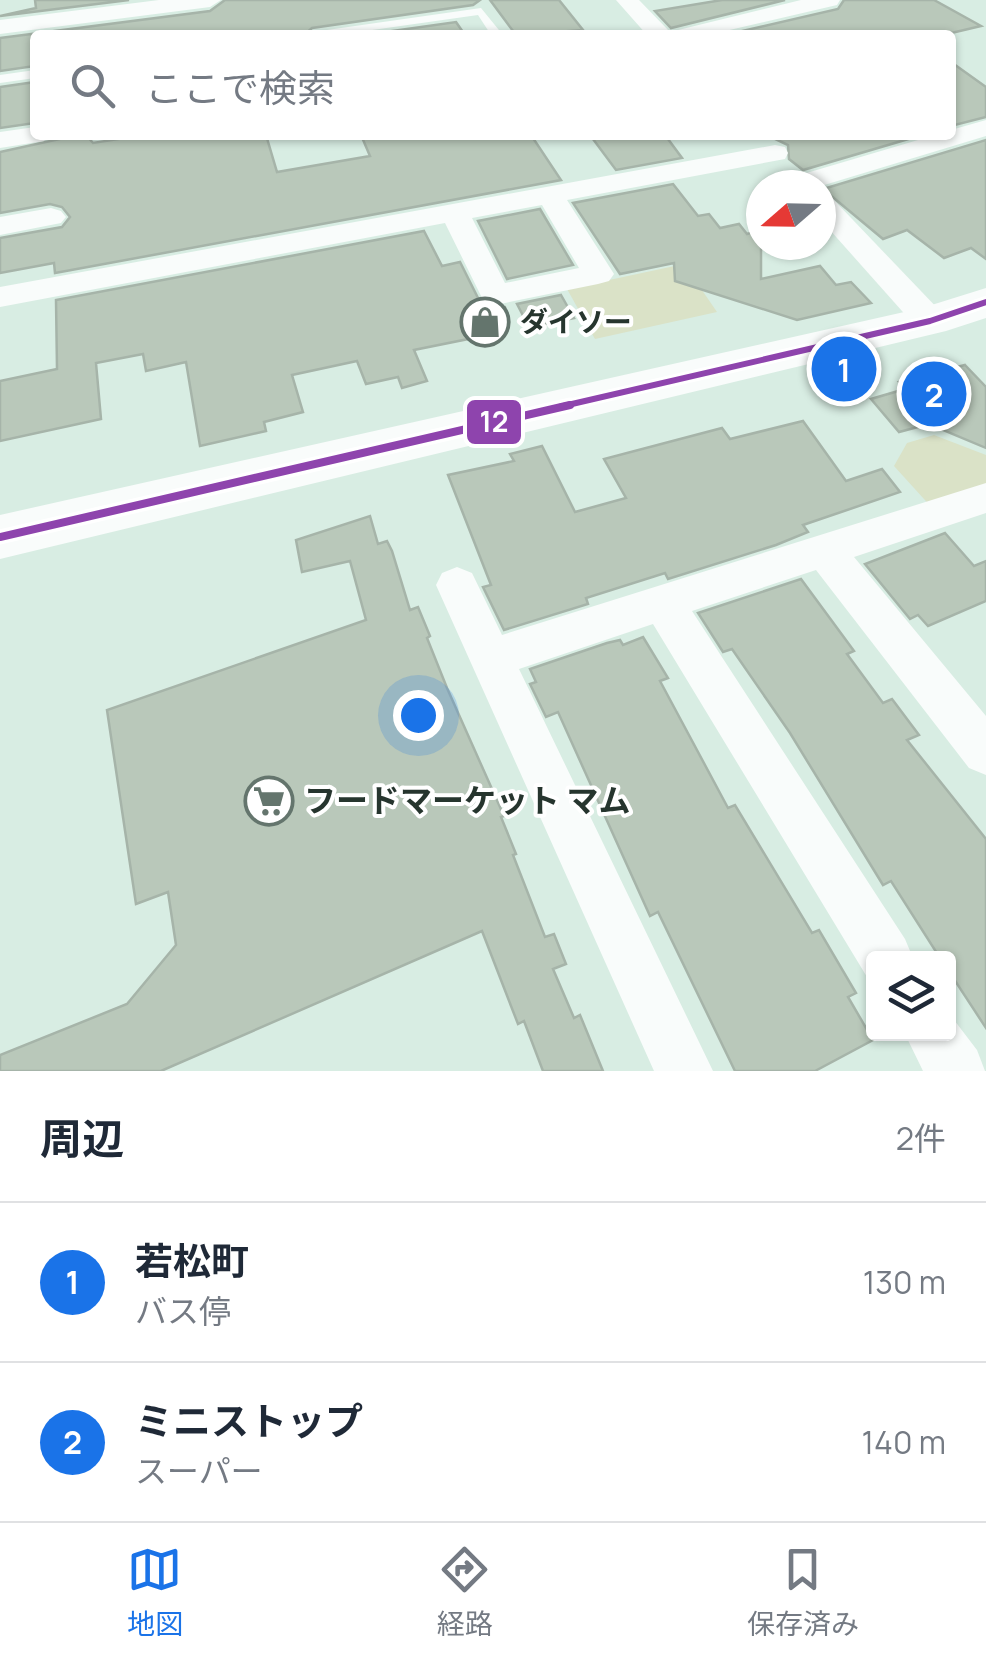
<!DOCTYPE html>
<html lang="ja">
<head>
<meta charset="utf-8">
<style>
  body { margin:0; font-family:Manrope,"Noto Sans JP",sans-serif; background:#f2f2f3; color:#1f2937 }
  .controls { position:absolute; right:30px; bottom:30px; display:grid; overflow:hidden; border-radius:10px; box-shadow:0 2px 8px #0004 }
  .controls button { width:90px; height:90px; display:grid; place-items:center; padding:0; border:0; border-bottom:2px solid #e0e1e3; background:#fff; color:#1f2937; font:50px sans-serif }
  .compass { position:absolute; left:746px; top:170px; width:90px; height:90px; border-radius:50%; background:#fff; box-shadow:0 2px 8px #0004; rotate:250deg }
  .you { position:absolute; left:418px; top:715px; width:35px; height:35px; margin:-25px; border:8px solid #fff; border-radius:50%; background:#1a73e8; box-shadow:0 0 0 15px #1a73e833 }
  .badge { display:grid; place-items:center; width:65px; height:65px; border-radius:50%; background:#1a73e8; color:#fff; font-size:32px; font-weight:700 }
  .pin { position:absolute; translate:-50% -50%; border:5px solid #fff; box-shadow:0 2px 10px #0006 }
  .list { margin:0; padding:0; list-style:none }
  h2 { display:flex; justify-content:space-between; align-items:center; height:130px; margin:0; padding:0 40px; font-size:42px }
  h2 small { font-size:32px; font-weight:400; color:#747a83 }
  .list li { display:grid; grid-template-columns:65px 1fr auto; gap:30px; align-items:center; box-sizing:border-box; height:160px; padding:0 40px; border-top:2px solid #e0e1e3 }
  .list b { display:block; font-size:38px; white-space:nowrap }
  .list p { margin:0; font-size:32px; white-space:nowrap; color:#747a83 }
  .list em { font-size:32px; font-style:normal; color:#747a83 }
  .icon { flex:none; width:55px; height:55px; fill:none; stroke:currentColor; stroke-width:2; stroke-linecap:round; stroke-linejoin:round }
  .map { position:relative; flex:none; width:986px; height:1071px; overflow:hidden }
  .search { position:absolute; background:#fff; box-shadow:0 2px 8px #0004; left:30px; right:30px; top:30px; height:110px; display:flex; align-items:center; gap:25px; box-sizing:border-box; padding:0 35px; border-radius:10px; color:#747a83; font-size:38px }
  .sheet { height:450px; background:#fff }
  nav { display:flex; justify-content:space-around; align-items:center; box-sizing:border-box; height:140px; border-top:2px solid #e0e1e3; background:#fff; font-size:28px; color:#747a83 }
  nav a { display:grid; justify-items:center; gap:5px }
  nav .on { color:#1a73e8 }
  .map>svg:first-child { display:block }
  .green { fill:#dae2c7 }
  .building { fill:#b9c8ba; stroke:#a6b4a9; stroke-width:2.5 }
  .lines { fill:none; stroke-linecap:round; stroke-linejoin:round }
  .lane { fill:#f9fcfb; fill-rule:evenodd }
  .street { fill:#f9fcfb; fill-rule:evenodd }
  .secondary { fill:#f9fcfb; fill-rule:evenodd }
  .bus-1-far1-casing { stroke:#fff; stroke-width:12 }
  .bus-1-casing { stroke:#fff; stroke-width:15 }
  .bus-1-far1 { stroke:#8e44ad; stroke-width:6 }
  .bus-1 { stroke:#8e44ad; stroke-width:8 }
  .labels { text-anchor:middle; stroke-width:8; stroke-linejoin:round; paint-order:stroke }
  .poi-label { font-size:28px; font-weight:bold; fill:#26352e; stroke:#fff; text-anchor:start }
  .near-poi-label { font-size:32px; font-weight:bold; fill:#26352e; stroke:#fff; text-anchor:start }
  .line-badge { stroke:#fff; stroke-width:4 }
  .badge-label { font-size:28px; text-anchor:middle; font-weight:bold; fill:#fff }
</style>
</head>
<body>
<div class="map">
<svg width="986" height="1071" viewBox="0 0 986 1071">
  <rect width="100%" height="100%" fill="#d8ede3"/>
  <!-- green -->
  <g class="green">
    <path d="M684,264L717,312L595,339L567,289Z"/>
    <path d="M934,435L986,455V492L934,510L894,466L907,443Z"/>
  </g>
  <!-- building -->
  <g class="building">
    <path d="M35,0H129L0,16L36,8Z"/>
    <path d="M225,0H480L473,5L312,28L304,35H34L35,66L0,71V38L210,11Z"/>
    <path d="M490,0H559L583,30L516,35Z"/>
    <path d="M722,0H785L671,28L655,11Z"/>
    <path d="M844,0H934L981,26L943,35H725L838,9Z"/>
    <path d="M456,22L465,35H364Z"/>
    <path d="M951,62L986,87V117L951,126Z"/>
    <path d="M35,82V123L0,128V87Z"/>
    <path d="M144,135H266L277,172L370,156L361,135H531L561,180L55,273L54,263L0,273V238L62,227L70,217L62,207L50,204L0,213V152L64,138L87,136L93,143Z"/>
    <path d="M590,135H665L682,158L616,170Z"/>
    <path d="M767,135H922L803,170L789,159L788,145Z"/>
    <path d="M986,140V259L971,248L944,258L907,230L883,239L823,189Z"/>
    <path d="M673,184L698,216L709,214L720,228L739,224L747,234L761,230V279L820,266L836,285L851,282L871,303L797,320L675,281L674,263L620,274L573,203Z"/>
    <path d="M540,209L573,265L507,279L478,221Z"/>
    <path d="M424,231L442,266L460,262L481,304L494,309L506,307L480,320L488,335L414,350L427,381L402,388L398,377L366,384L357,361L292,375L303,412L264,422L266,431L200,446L186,362L146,371L143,354L96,363L101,419L0,441V381L57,369L56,300Z"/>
    <path d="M561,295L574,318L529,327L517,304Z"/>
    <path d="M965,365L986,387V448L929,424L899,432L871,399L905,389L899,382Z"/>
    <path d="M803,421L846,481L882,469L900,492L803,525L808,532L776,545L668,579L665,573L586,598L588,604L504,630L483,587L491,585L448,475L514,461L510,454L542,446L575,512L626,498L604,459L722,428L730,439Z"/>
    <path d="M370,516L378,544L387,541L392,551L410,610L418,607L430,636L427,638L447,688L504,816L501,817L516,854L513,855L545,937L554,934L566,964L553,969L574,1018L580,1015L603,1071H543L524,1021L518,1024L482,931L161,1071H0V1055L127,1004L176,945L168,892L136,904L107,710L366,620L350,561L302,572L296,540Z"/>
    <path d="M945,533L974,566L986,561V601L928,626L918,615L910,619L865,564Z"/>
    <path d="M801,579L854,651L847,654L883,703L892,699L919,735L907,740L986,839V1028L948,970V958H940L891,881L883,885L790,733L732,649L723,652L698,613Z"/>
    <path d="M643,637L668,678L660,681L728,808L735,805L812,933L819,930L856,993L848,997L873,1040L815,1071H735L658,912L650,916L558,712L546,717L530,684L536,682L530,669L607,643L620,640L623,645Z"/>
  </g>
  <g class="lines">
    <!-- lane -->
    <g class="lane">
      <path d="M481,8L503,35H491L478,15L337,35H307L313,32Z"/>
      <path d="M35,70V78L0,83V75Z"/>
    </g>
    <!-- street -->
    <g class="street">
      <path d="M159,0H221L210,7L0,34V20Z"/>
      <path d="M616,0H639L670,32L801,0H840L837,5L708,35H647Z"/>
      <path d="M986,120V136L821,186L789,183L793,177L935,135H951V130Z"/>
      <path d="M35,127V135H48L44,141L0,148V132Z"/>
      <path d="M775,145L785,147L788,153L785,159L567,200L614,274L609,281L598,284L495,305L484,302L445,223L0,307V287ZM542,205L579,268L505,283L472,218Z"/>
      <path d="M821,194L831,197L942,313L946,321L942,329L930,332L918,329L821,220Z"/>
      <path d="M51,208L61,211L66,217L61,223L0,235V217Z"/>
      <path d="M986,483V513L854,557L986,716V775L969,768L816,570L692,611L905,939L913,958H874V980L867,977L653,624L519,669L713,1071H654L436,585L442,573L457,567L472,573L502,635Z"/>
      <path d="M948,1012L977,1050L985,1071H923L905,1034H948Z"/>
    </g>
    <!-- secondary -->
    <path class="secondary" d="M986,288V318L946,331L0,559V515L922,308Z"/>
    <!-- bus-1-far1 casing -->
    <g class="bus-1-far1-casing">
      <path id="bus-1-far1" d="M559,407L930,321L986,302"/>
    </g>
    <!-- bus-1 casing -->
    <g class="bus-1-casing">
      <path id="bus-1" d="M0,537L570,405"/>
    </g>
    <!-- bus-1-far1 -->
    <use href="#bus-1-far1" class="bus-1-far1"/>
    <!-- bus-1 -->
    <use href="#bus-1" class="bus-1"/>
  </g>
  <!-- icons -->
  <defs>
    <g id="shop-ring" transform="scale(2.5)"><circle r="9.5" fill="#fff" stroke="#64756d" stroke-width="1.5"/><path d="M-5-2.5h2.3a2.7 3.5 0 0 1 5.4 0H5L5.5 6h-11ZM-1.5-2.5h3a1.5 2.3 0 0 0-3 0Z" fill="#64756d"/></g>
    <g id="supermarket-ring" transform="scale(2.5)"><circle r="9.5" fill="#fff" stroke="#64756d" stroke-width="1.5"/><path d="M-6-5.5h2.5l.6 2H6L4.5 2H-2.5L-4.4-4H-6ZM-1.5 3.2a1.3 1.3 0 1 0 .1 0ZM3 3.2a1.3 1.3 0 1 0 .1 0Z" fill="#64756d"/></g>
  </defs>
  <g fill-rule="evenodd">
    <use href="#shop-ring" x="485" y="322"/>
    <use href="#supermarket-ring" x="269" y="801"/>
  </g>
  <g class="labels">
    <!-- poi labels -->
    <g class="poi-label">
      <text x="520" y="332">ダイソー</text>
    </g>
    <!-- near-poi labels -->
    <g class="near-poi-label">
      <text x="304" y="812">フードマーケット マム</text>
    </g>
  </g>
  <rect class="line-badge" x="465" y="398" width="58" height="48" rx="10" fill="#8e44ad"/>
  <g class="badge-label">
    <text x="494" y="432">12</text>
  </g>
</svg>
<div class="controls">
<button><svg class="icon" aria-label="layers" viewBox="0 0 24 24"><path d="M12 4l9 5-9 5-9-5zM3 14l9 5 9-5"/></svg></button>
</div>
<svg class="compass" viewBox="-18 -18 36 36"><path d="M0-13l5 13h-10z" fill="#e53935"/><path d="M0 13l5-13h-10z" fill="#747a83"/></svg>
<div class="you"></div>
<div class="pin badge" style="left:844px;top:369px">1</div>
<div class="pin badge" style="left:934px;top:394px">2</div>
<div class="search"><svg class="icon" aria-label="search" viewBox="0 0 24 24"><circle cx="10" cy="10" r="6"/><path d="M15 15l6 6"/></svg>ここで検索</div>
</div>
<section class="sheet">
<h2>周辺<small>2件</small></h2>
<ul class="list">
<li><span class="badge">1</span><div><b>若松町</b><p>バス停</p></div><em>130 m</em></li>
<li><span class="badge">2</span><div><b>ミニストップ</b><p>スーパー</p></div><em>140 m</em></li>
</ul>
</section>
<nav>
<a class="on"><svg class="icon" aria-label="map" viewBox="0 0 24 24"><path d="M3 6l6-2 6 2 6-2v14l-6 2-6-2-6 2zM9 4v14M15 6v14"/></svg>地図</a>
<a><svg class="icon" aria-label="directions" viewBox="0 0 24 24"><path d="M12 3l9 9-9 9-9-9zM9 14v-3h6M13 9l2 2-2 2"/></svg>経路</a>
<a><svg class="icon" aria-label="saved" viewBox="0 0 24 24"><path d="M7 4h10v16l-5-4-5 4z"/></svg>保存済み</a>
</nav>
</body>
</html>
